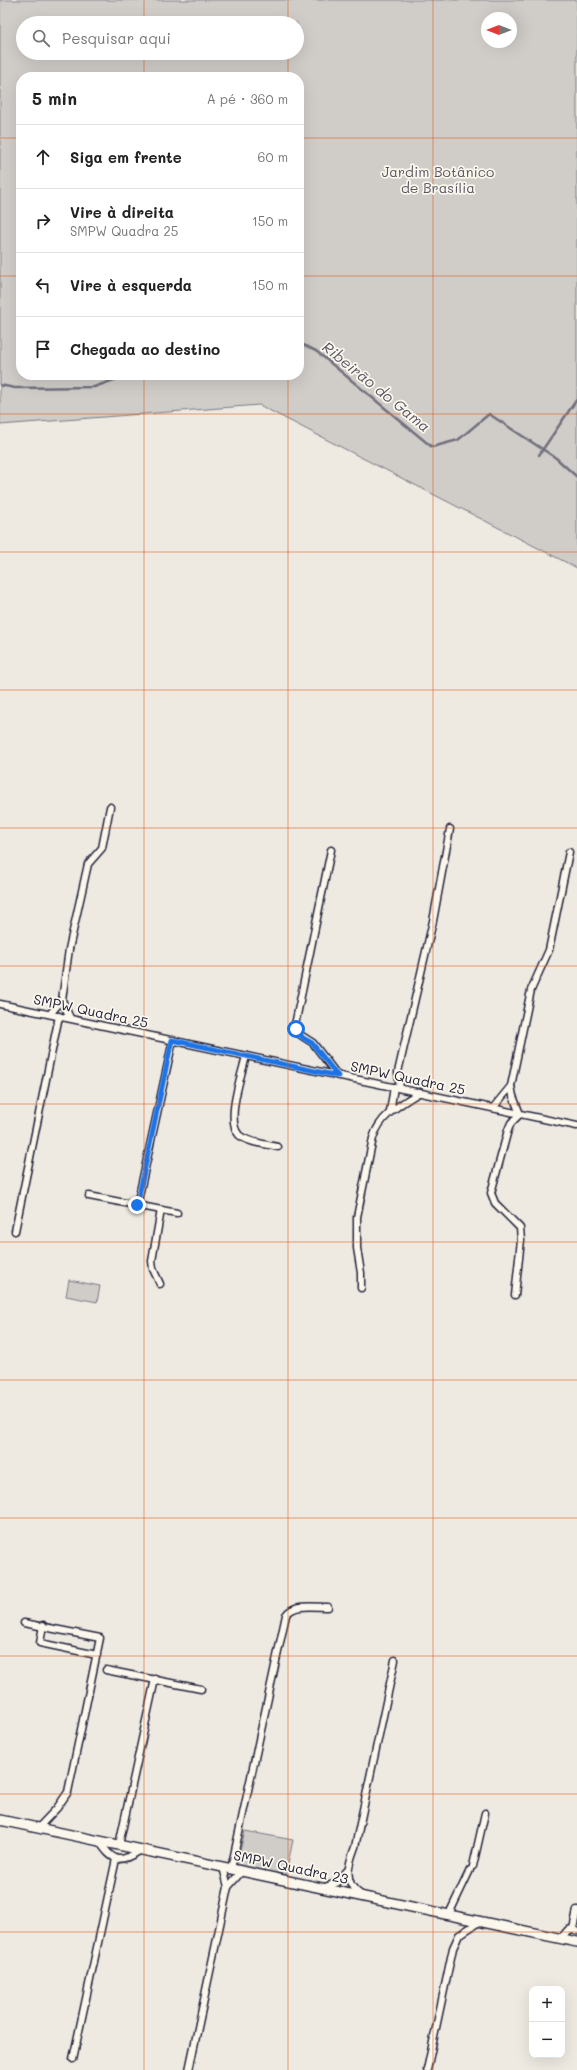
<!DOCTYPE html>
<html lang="pt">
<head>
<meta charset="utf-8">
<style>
  body { margin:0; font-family:Mali,sans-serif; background:#f2f2f2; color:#222 }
  .controls { position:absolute; right:12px; bottom:12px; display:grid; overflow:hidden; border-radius:8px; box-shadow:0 4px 16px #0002 }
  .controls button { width:36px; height:36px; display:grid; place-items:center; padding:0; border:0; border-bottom:1px solid #e0e0e0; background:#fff; color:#222; font:20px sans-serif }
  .compass { position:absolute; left:481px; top:12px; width:36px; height:36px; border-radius:50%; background:#fff; box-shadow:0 4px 16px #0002; rotate:270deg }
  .stop { position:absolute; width:12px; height:12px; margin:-9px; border:3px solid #1a73e8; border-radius:50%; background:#fff }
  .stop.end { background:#1a73e8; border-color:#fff; box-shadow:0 1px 4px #0008 }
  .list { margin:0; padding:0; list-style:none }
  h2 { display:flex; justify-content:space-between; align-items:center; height:52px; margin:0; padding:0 16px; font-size:17px }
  h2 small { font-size:13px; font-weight:400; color:#767676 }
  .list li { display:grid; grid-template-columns:26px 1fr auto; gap:12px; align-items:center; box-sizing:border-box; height:64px; padding:0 16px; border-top:1px solid #e0e0e0 }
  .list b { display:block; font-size:15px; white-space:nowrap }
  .list p { margin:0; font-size:13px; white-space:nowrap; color:#767676 }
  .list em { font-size:13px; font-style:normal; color:#767676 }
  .icon { flex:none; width:22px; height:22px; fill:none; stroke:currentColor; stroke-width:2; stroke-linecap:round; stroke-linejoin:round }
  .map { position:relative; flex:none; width:577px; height:2070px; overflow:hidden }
  .search { position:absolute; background:#fff; box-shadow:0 4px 16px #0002; left:16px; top:16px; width:288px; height:44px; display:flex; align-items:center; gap:10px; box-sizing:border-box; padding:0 14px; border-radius:22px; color:#767676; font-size:15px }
  .panel { position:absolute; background:#fff; box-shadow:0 4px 16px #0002; left:16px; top:72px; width:288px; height:308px; border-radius:16px }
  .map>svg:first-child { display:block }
  .green { fill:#d0cdc9; stroke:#797882; fill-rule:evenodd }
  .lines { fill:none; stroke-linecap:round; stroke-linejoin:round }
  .stream { stroke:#716f7c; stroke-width:2.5 }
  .street-casing { stroke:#22223b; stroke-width:9 }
  .secondary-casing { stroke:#22223b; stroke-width:12 }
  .street { stroke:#fbf7ec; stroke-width:6 }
  .secondary { stroke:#fbf7ec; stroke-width:9 }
  .route { stroke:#1a73e8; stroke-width:5 }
  .grid { fill:none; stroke:#de560e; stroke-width:1; stroke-opacity:0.55 }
  .labels { text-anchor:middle; stroke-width:3.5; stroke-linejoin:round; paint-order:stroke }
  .park-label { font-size:14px; fill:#565566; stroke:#fbf7ec }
  .street-label { font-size:14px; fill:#22223b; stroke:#fbf7ec }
  .water-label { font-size:15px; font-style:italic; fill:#575666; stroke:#fbf7ec }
</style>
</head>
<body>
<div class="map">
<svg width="577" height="2070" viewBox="0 0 577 2070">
  <rect width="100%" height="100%" fill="#eeeae2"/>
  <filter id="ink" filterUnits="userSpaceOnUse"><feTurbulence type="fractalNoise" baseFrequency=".025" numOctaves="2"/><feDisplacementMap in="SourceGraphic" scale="8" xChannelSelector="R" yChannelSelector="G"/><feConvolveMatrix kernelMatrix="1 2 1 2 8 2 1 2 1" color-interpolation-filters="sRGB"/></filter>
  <g filter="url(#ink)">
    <!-- green -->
    <g class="green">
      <path d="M0,0H577V568L259,405L0,425ZM487,18H511V42H487ZM23,23H297V53H23ZM21,77H299V375H21Z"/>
      <path d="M69,1280L100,1286L97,1302L66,1296Z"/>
      <path d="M245,1831L293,1840L285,1878L236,1867Z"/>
    </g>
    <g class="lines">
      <!-- stream -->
      <g class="stream">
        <path d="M299,343L316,351L432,447L458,440L489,414L556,458L577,477"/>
        <path d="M0,385L15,388L94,387L128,375"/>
        <path d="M539,455L577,399"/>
      </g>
      <!-- street casing -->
      <g class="street-casing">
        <g id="street">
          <path d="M331,850L295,1025L299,1034L313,1043L338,1076"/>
          <path d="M0,1004L577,1126"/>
          <path d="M50,1014L62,1000"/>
          <path d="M70,1018L62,1000L69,949L88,864L102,848L110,807"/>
          <path d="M246,1056C242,1074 225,1120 239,1135C248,1143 266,1144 278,1147"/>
          <path d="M511,1086L513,1096L520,1114L511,1123L508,1130L491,1193L495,1203L520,1228L521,1240L515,1295"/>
          <path d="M400,1088L398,1072L433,921L450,829"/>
          <path d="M493,1108L511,1086L531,990L549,950L569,852"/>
          <path d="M390,1112L394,1087"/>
          <path d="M89,1196L177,1213"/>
          <path d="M137,1205L173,1040"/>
          <path d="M15,1231L59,1016"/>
          <path d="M160,1284L153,1269L152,1261L161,1210"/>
          <path d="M361,1288V1273L357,1248V1217L373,1138C380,1115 401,1104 420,1092"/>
          <path d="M24,1623L100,1638L68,1792L57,1808L38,1828"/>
          <path d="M43,1625L40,1643L97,1655"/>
          <path d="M106,1670L201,1689"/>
          <path d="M99,1841C113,1862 119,1864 141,1850"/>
          <path d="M119,1845L155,1679"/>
          <path d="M473,1866L485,1813"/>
          <path d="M231,1869L286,1615C294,1603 314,1607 328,1607"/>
          <path d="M228,1887L242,1871"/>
          <path d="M325,1887L336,1883L347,1871"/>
          <path d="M360,1894C342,1882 349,1863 355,1847L395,1660"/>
          <path d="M449,1914L470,1870"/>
          <path d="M573,1929L577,1910"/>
          <path d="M561,1938L568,1930L573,1929L577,1931"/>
          <path d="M73,2059L116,1859"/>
          <path d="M189,2070L228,1887L223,1867"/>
          <path d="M427,2070L453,1948L459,1935L479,1922"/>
        </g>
      </g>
      <!-- secondary casing -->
      <g class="secondary-casing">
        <path id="secondary" d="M0,1820L577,1942"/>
      </g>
      <!-- street -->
      <use href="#street" class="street"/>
      <!-- secondary -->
      <use href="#secondary" class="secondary"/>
    </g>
  </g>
  <g class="lines" filter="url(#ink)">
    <!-- route -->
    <path class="route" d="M137,1205L172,1040L338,1076L312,1043L303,1038L296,1029"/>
  </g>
  <!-- grid -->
  <path class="grid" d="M144,0V23M288,0V23M433,0V2070M144,53V77M288,53V77M0,138H21M299,138H577M0,276H21M299,276H577M144,375V2070M288,375V2070M0,414H577M0,552H577M0,690H577M0,828H577M0,966H577M0,1104H577M0,1242H577M0,1380H577M0,1518H577M0,1656H577M0,1794H577M0,1932H577"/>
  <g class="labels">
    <!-- park labels -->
    <g class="park-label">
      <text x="438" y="177">Jardim Botânico<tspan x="438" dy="16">de Brasília</tspan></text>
    </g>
    <!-- street labels -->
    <g class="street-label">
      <text transform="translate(91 1011) rotate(12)" y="5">SMPW Quadra 25</text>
      <text transform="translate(408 1078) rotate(12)" y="5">SMPW Quadra 25</text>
      <text transform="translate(291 1867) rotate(12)" y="5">SMPW Quadra 23</text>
    </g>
    <!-- water labels -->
    <g class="water-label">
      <text transform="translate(376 387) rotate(39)" y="5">Ribeirão do Gama</text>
    </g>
  </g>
</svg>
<div class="controls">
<button>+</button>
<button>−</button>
</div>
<svg class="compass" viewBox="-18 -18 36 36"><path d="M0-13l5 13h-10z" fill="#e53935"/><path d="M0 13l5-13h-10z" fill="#767676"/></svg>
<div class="stop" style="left:296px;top:1029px"></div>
<div class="stop end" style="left:137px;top:1205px"></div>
<div class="search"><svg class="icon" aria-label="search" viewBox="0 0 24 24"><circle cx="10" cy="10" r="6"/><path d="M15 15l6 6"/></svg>Pesquisar aqui</div>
<section class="panel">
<h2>5 min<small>A pé · 360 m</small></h2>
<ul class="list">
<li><svg class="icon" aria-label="ahead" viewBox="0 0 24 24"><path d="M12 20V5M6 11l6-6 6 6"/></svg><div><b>Siga em frente</b></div><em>60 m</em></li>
<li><svg class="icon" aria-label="right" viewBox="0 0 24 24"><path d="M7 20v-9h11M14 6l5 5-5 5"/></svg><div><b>Vire à direita</b><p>SMPW Quadra 25</p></div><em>150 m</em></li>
<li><svg class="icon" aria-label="left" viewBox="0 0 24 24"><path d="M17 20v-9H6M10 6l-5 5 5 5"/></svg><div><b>Vire à esquerda</b></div><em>150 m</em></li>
<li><svg class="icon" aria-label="arrive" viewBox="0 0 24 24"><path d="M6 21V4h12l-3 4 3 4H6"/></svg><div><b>Chegada ao destino</b></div></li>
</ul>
</section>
</div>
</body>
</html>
